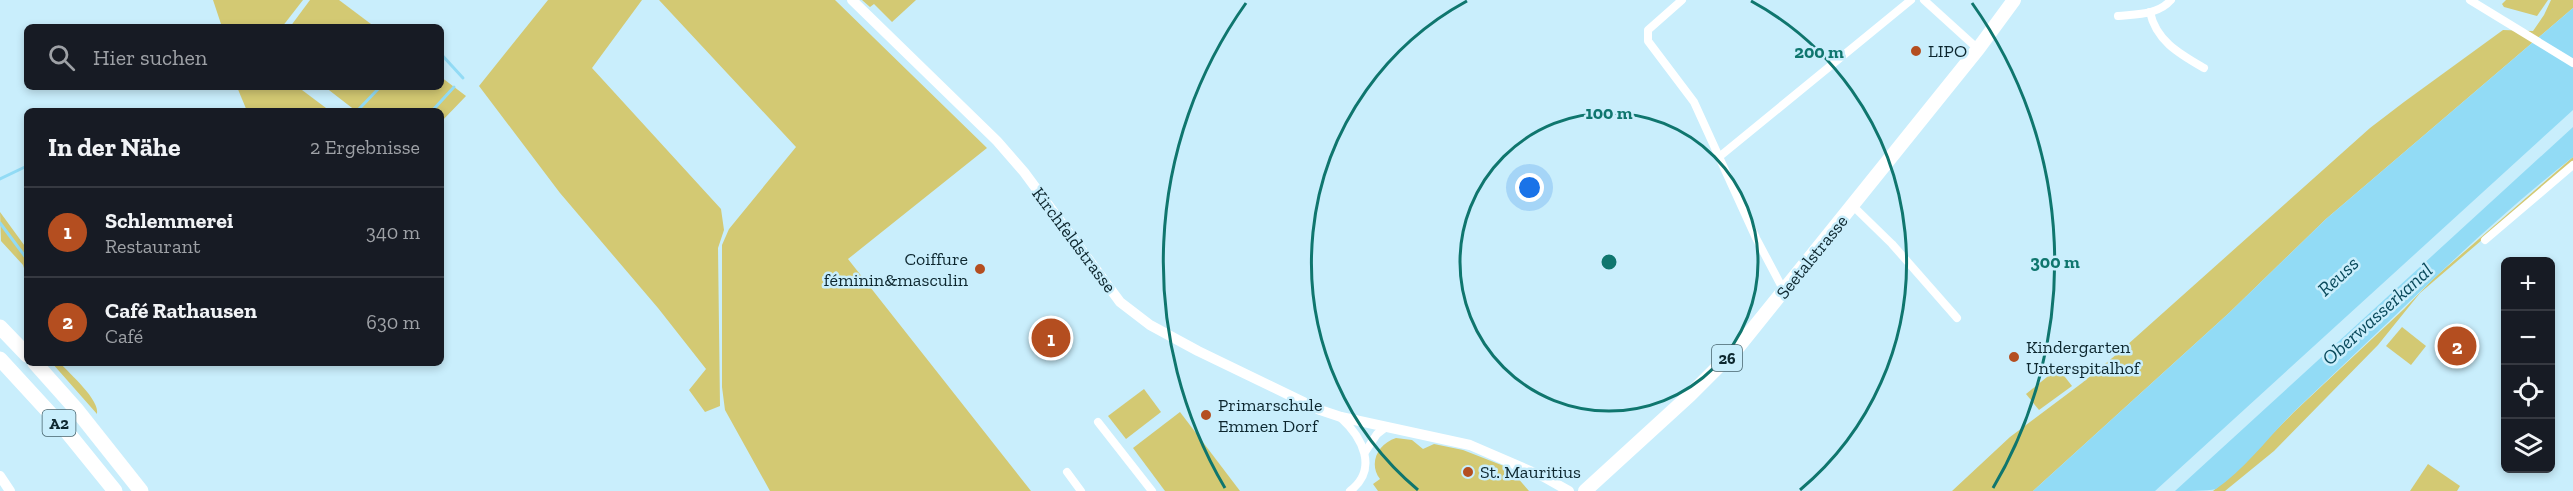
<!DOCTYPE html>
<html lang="de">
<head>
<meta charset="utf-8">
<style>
  body { margin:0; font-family:"Zilla Slab",serif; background:#20242c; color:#f1f3f6 }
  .controls { position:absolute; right:18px; bottom:18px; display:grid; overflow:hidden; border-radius:9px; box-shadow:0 3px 9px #0003 }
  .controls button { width:54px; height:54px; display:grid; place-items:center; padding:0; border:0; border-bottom:2px solid #363941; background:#171b24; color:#f1f3f6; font:30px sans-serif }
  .you { position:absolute; left:1530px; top:188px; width:21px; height:21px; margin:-15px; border:4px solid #fff; border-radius:50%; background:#1a73e8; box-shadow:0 0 0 9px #1a73e833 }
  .badge { display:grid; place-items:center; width:39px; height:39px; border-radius:50%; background:#b44e20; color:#fff; font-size:20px; font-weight:700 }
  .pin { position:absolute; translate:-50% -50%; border:3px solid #fff; box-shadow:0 2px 6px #0006 }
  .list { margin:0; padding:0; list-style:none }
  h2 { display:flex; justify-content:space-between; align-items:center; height:78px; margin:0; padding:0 24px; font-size:26px }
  h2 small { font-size:20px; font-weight:400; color:#9ea1a6 }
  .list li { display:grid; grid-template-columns:39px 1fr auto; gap:18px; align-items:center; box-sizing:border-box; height:90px; padding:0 24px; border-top:2px solid #363941 }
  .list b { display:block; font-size:22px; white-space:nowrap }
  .list p { margin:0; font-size:20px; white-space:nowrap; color:#9ea1a6 }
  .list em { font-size:20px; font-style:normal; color:#9ea1a6 }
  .icon { flex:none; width:33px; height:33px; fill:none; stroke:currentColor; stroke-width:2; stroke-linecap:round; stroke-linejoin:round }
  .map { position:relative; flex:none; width:2573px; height:491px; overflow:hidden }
  .search { position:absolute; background:#171b24; box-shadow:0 3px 9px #0003; left:24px; top:24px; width:420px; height:66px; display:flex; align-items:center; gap:15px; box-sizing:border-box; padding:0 21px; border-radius:9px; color:#9ea1a6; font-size:22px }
  .panel { position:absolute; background:#171b24; box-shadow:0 3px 9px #0003; left:24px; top:108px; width:420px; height:258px; border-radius:9px }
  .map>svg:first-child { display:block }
  .green { fill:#d3c973 }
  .water { fill:#92dbf5 }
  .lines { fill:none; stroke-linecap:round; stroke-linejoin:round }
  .stream { stroke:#92dbf5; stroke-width:3 }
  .minor { stroke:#fff; stroke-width:8 }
  .tertiary { stroke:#fff; stroke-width:10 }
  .primary { stroke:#fff; stroke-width:14 }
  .motorway { stroke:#fff; stroke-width:15 }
  .ring { fill:none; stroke:#0f766e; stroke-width:3 }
  .poi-dot { fill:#b44e20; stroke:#c9eefc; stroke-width:2 }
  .labels { text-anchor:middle; stroke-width:5; stroke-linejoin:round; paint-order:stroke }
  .shield { fill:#c9eefc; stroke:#45636c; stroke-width:1.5 }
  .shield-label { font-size:16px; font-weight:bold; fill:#0d272f }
  .poi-label { font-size:18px; fill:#0d272f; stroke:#c9eefc; text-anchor:start }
  .street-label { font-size:18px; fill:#0d272f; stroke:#c9eefc }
  .water-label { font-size:20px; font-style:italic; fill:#09495b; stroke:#c9eefc }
  .centre { fill:#0f766e; stroke:#c9eefc; stroke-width:3 }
  .ring-label { font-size:18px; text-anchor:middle; font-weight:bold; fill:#0f766e; stroke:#c9eefc; stroke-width:5; stroke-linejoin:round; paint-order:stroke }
</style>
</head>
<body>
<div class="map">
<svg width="2573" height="491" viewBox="0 0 2573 491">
  <rect width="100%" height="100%" fill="#c9eefc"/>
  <!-- green -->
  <g class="green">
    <path d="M213,0H303L282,27H222Z"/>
    <path d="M310,0H339L375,27H290Z"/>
    <path d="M548,0H642L592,68L721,209L724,230L718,248L720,406L705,412L689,390L706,369L658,308L560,193L479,86Z"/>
    <path d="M659,0H835L987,148L848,259L1031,491H770L725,410L722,387V245L729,229L796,147Z"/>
    <path d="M862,0H916L892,22L874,4L870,7Z"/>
    <path d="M2506,0H2548L2537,16L2504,7L2502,4Z"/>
    <path d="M2551,0H2573V8L2326,219L2229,313L2033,491H1952L2010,437L2082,383L2117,354L2370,128L2404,102L2503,30L2533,31L2544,15Z"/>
    <path d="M441,77L466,96L441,122V111H356L325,87H441Z"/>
    <path d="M237,87H298L330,111H247Z"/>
    <path d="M2573,157V162L2420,293L2378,345L2274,451L2225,491H2213L2232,475L2294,412L2404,309L2433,279Z"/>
    <path d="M0,212L27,249V278L23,265L1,241Z"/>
    <path d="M2402,327L2426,346L2411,365L2386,346Z"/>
    <path d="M52,363H60C70,374 100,400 97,414Z"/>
    <path d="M2058,368L2072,386L2039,410L2026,394Z"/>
    <path d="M1144,389L1161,412L1126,439L1108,416Z"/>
    <path d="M1180,412L1240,491H1165L1133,448Z"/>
    <path d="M1396,438L1412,440L1423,449L1434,444L1463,450L1509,468L1529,491H1378L1373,484L1380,479C1368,463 1378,444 1396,438Z"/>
    <path d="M2428,464L2460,486L2457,491H2410Z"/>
  </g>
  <!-- water -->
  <g class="water">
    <path d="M2573,8V110L2155,491H2033L2229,313L2326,219Z"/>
    <path d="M2573,127V157C2476,233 2390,322 2300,406C2272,432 2248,467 2216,489C2207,491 2186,491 2175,491Z"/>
  </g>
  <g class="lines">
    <!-- stream -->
    <g class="stream">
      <path d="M441,54L463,78"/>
      <path d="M359,109L380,87"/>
      <path d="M432,111L454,87"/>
      <path d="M0,179L27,166"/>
      <path d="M0,223L27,259"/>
    </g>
    <!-- minor -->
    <g class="minor">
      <path d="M1682,0L1648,30V41L1694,102L1756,238L1784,291"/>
      <path d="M1924,0L1978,49"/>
      <path d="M2470,0L2573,63"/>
      <path d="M2150,12C2156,41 2180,54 2204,68"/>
      <path d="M2118,16C2137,14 2158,15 2171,0"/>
      <path d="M1719,157L1911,0"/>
      <path d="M1853,206L1892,244L1957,318"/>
      <path d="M2485,240L2573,165"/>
      <path d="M1341,418C1362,437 1379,469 1350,491"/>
      <path d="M1098,422L1152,491"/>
      <path d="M1365,452L1377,434L1386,427"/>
      <path d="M1067,472L1081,491"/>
    </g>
    <!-- tertiary -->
    <g class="tertiary">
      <path d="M852,0L997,141L1024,172L1120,302L1150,325L1198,351L1320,410L1341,417L1470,445L1544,477L1569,491"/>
      <path d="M0,476L10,491"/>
    </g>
    <!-- primary -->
    <path class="primary" d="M1585,491L1690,395L1739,346L1978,49L2014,0"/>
    <!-- motorway -->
    <g class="motorway">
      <path d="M0,327L27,355"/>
      <path d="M0,359L68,433L115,491"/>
      <path d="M35,363L76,409L141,491"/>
    </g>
  </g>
  <!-- distance rings -->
  <g class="ring">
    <circle cx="1609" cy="262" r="149"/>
    <path d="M1418 490A297 297 0 0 1 1467 1M1751 1A297 297 0 0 1 1800 490"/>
    <path d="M1225 488A446 446 0 0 1 1246 3M1972 3A446 446 0 0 1 1993 488"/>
  </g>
  <!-- markers -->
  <g class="poi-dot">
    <circle cx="1916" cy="51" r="6"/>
    <circle cx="980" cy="269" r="6"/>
    <circle cx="2014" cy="357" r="6"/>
    <circle cx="1206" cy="415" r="6"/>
    <circle cx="1468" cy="472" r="6"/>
  </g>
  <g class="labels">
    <!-- shield labels -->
    <g class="shield">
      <rect x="1712" y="345" width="30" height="26" rx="4.5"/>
      <rect x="42.5" y="410" width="33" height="26" rx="4.5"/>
    </g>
    <g class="shield-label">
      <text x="1727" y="364">26</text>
      <text x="59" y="429">A2</text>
    </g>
    <!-- poi labels -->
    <g class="poi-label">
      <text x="1928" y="57">LIPO</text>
      <text x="968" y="265" text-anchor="end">Coiffure<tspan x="968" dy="21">féminin&amp;masculin</tspan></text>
      <text x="2026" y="353">Kindergarten<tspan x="2026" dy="21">Unterspitalhof</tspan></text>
      <text x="1218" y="411">Primarschule<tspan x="1218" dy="21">Emmen Dorf</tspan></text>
      <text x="1480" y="478">St. Mauritius</text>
    </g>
    <!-- street labels -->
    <g class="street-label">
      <text transform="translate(1074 240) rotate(53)" y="6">Kirchfeldstrasse</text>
      <text transform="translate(1812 257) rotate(-51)" y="6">Seetalstrasse</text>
    </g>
    <!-- water labels -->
    <g class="water-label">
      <text transform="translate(2338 276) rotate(-43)" y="7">Reuss</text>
      <text transform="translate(2377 314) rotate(-42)" y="7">Oberwasserkanal</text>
    </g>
  </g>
  <circle cx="1609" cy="262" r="9" class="centre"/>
  <g class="ring-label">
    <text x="1819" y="58">200 m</text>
    <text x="1609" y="119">100 m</text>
    <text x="2055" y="268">300 m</text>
  </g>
</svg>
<div class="controls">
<button>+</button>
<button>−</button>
<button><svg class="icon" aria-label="locate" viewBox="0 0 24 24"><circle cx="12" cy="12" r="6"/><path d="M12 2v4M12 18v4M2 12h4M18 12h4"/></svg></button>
<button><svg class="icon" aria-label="layers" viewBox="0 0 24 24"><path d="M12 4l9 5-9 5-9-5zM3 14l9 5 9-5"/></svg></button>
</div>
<div class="you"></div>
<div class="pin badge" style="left:1051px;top:338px">1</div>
<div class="pin badge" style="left:2457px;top:346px">2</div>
<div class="search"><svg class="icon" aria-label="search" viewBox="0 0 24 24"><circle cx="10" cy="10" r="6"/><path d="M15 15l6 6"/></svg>Hier suchen</div>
<section class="panel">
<h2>In der Nähe<small>2 Ergebnisse</small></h2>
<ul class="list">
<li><span class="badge">1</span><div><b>Schlemmerei</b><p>Restaurant</p></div><em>340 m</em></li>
<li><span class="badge">2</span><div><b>Café Rathausen</b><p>Café</p></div><em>630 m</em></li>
</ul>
</section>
</div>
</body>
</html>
